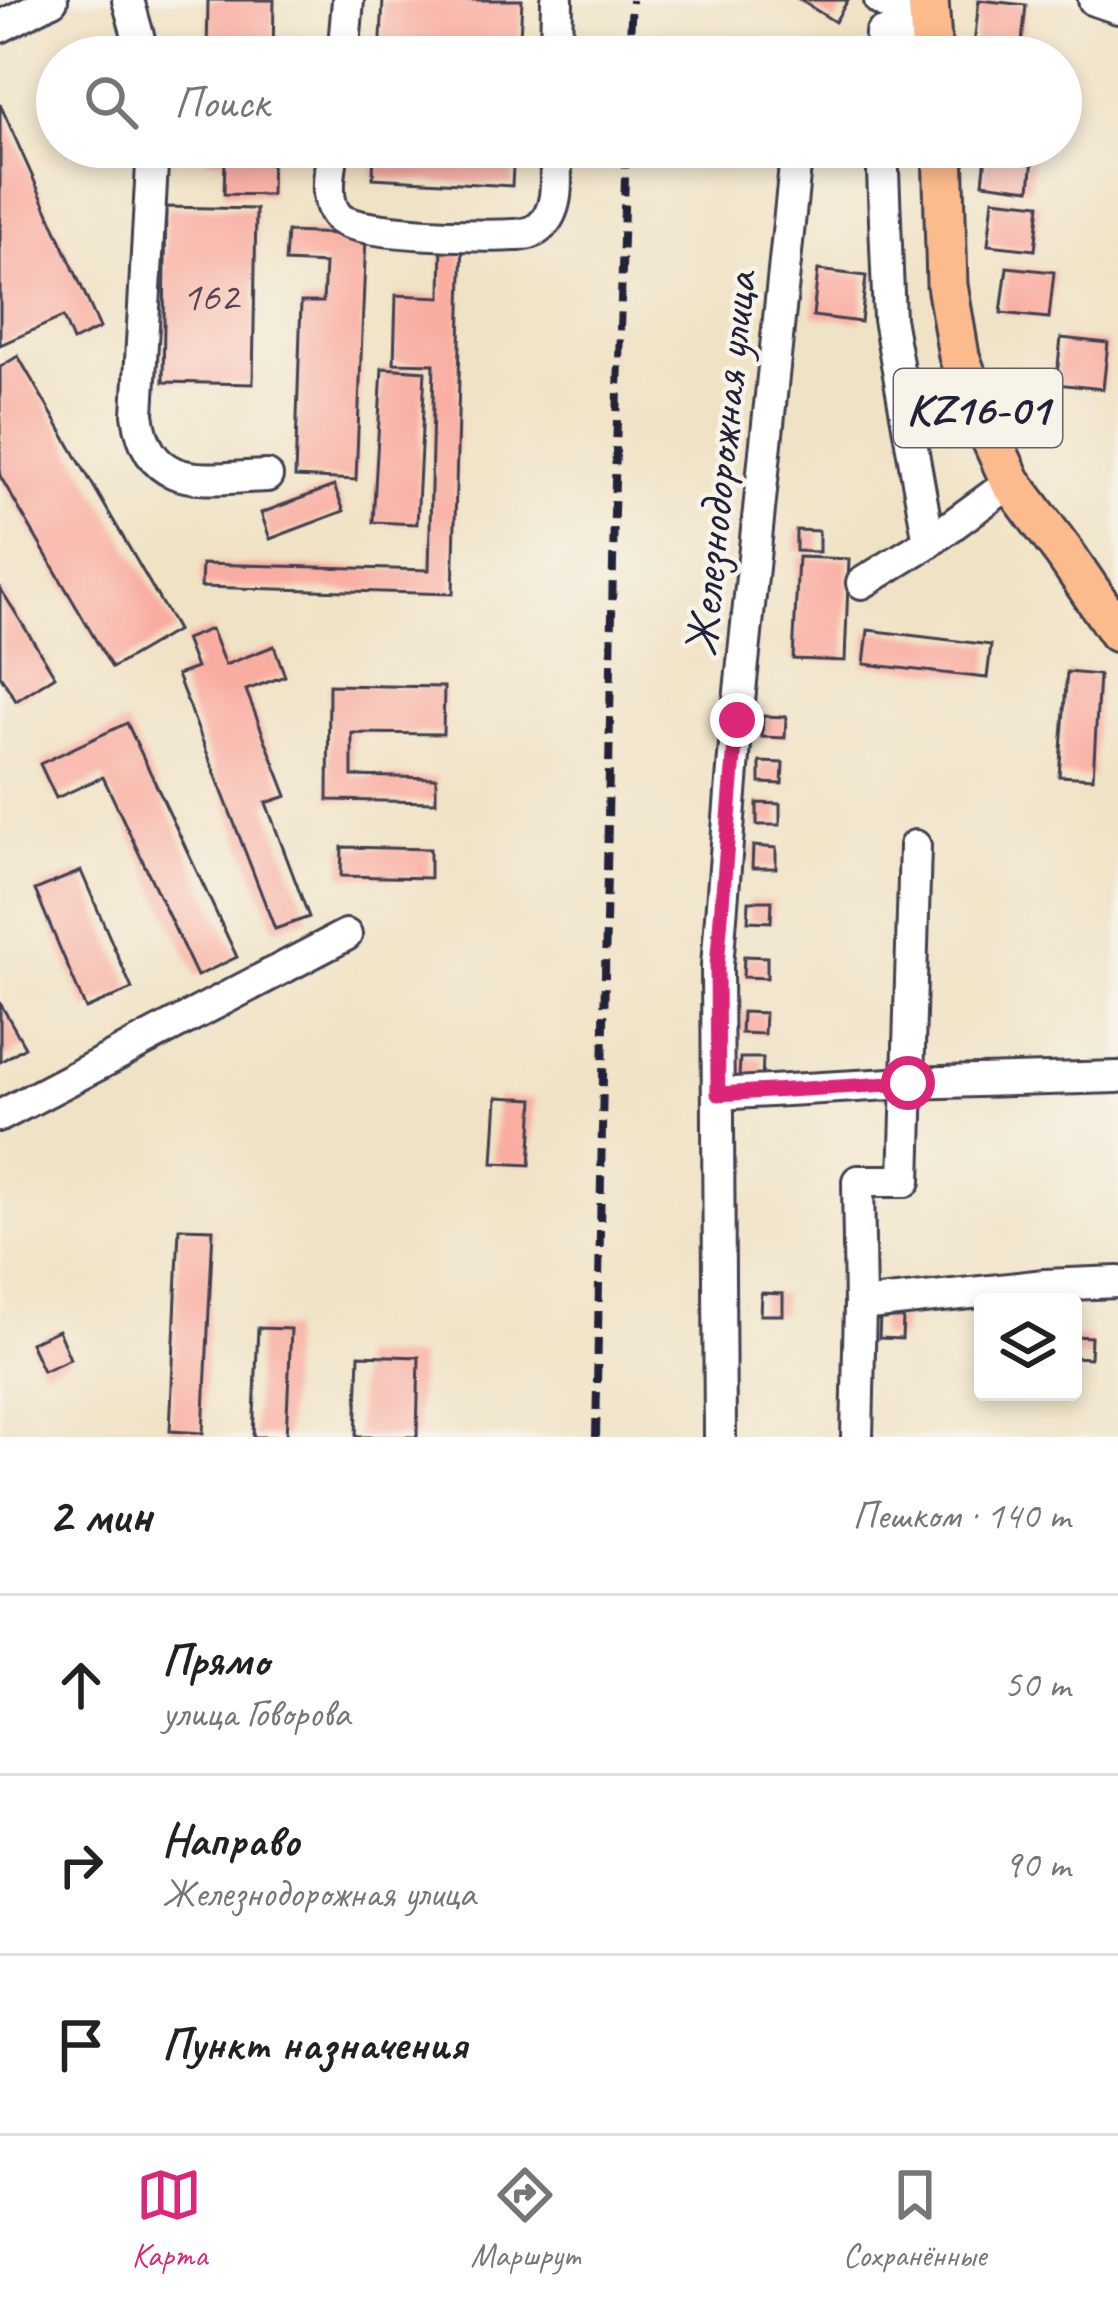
<!DOCTYPE html>
<html lang="ru">
<head>
<meta charset="utf-8">
<style>
  body { margin:0; font-family:Caveat,sans-serif; background:#f6f6f6; color:#222 }
  .controls { position:absolute; right:36px; bottom:36px; display:grid; overflow:hidden; border-radius:12px; box-shadow:0 6px 18px #0003 }
  .controls button { width:108px; height:108px; display:grid; place-items:center; padding:0; border:0; border-bottom:3px solid #e0e0e0; background:#fff; color:#222; font:60px sans-serif }
  .stop { position:absolute; width:36px; height:36px; margin:-27px; border:9px solid #db2777; border-radius:50%; background:#fff }
  .stop.end { background:#db2777; border-color:#fff; box-shadow:0 3px 12px #0008 }
  .list { margin:0; padding:0; list-style:none }
  h2 { display:flex; justify-content:space-between; align-items:center; height:156px; margin:0; padding:0 48px; font-size:51px }
  h2 small { font-size:39px; font-weight:400; color:#767676 }
  .list li { display:grid; grid-template-columns:78px 1fr auto; gap:36px; align-items:center; box-sizing:border-box; height:180px; padding:0 48px; border-top:3px solid #e0e0e0 }
  .list b { display:block; font-size:45px; white-space:nowrap }
  .list p { margin:0; font-size:39px; white-space:nowrap; color:#767676 }
  .list em { font-size:39px; font-style:normal; color:#767676 }
  .icon { flex:none; width:66px; height:66px; fill:none; stroke:currentColor; stroke-width:2; stroke-linecap:round; stroke-linejoin:round }
  .map { position:relative; flex:none; width:1118px; height:1437px; overflow:hidden }
  .search { position:absolute; background:#fff; box-shadow:0 6px 18px #0003; left:36px; right:36px; top:36px; height:132px; display:flex; align-items:center; gap:30px; box-sizing:border-box; padding:0 42px; border-radius:66px; color:#767676; font-size:45px }
  .sheet { height:696px; background:#fff }
  nav { display:flex; justify-content:space-around; align-items:center; box-sizing:border-box; height:168px; border-top:3px solid #e0e0e0; background:#fff; font-size:33px; color:#767676 }
  nav a { display:grid; justify-items:center; gap:6px }
  nav .on { color:#db2777 }
  .map>svg:first-child { display:block }
  .building { fill:#f9ada1 }
  .lines { fill:none; stroke-linecap:round; stroke-linejoin:round }
  .minor-casing { stroke:#413f50; stroke-width:36 }
  .major-casing { stroke:#413f50; stroke-width:45 }
  .minor { stroke:#fff; stroke-width:30 }
  .major { stroke:#fbbb8c; stroke-width:39 }
  .rail { stroke:#22223b; stroke-width:8; stroke-dasharray:18 9; stroke-linecap:butt }
  .route { stroke:#db2777; stroke-width:15 }
  .labels { text-anchor:middle; stroke-width:9; stroke-linejoin:round; paint-order:stroke }
  .number-label { font-size:42px; fill:#584554 }
  .shield { fill:#f7f3e8; stroke:#62616f; stroke-width:3 }
  .shield-label { font-size:45px; font-weight:bold; fill:#22223b }
  .street-label { font-size:48px; fill:#22223b; stroke:#f7f3e8 }
</style>
</head>
<body>
<div class="map">
<svg width="1118" height="1437" viewBox="0 0 1118 1437">
  <rect width="100%" height="100%" fill="#f7f3e8"/>
  <filter id="ink" filterUnits="userSpaceOnUse"><feTurbulence type="fractalNoise" baseFrequency=".00833" numOctaves="2"/><feDisplacementMap in="SourceGraphic" scale="24" xChannelSelector="R" yChannelSelector="G"/><feConvolveMatrix kernelMatrix="1 2 1 2 8 2 1 2 1" color-interpolation-filters="sRGB"/></filter>
  <filter id="wash" filterUnits="userSpaceOnUse"><feTurbulence type="fractalNoise" baseFrequency=".004" numOctaves="4" result="noise"/><feDisplacementMap in="SourceGraphic" scale="48" xChannelSelector="R" yChannelSelector="G"/><feGaussianBlur stdDeviation="2.7" result="paint"/><feColorMatrix in="noise" values="0 0 0 0 0 0 0 0 0 0 0 0 0 0 0 0 0 1.4 0 .05"/><feComposite in="paint" operator="in"/></filter>
  <g filter="url(#wash)">
    <rect width="100%" height="100%" fill="#f0e2c5"/>
    <g id="blocks">
      <!-- building -->
      <g class="building">
        <path d="M208,0H274L273,57H207Z"/>
        <path d="M383,0H522L519,57H380Z"/>
        <path d="M800,0H848L835,22Z"/>
        <path d="M979,0L1026,5L1021,51L974,45Z"/>
        <path d="M0,104L100,328L73,341L63,317L0,345Z"/>
        <path d="M206,147H272L271,195L224,194L225,160L206,159Z"/>
        <path d="M374,147H514L512,186L373,178Z"/>
        <path d="M987,147H1034L1030,189L983,183Z"/>
        <path d="M993,199L1040,204L1035,250L988,245Z"/>
        <path d="M166,207L256,209L253,384L163,382Z"/>
        <path d="M287,232L366,235L356,480L295,477L301,302H323L325,264L285,262Z"/>
        <path d="M442,236L463,237L453,594L201,587L202,564L429,570L434,364L394,363L396,295L441,297Z"/>
        <path d="M1007,267L1054,272L1049,318L1001,313Z"/>
        <path d="M818,270L866,276L861,322L813,316Z"/>
        <path d="M1061,338L1108,343L1103,389L1056,384Z"/>
        <path d="M18,356L177,630L112,668L0,476V367Z"/>
        <path d="M382,368L425,371L417,524L373,522Z"/>
        <path d="M334,486L344,511L270,539L261,513Z"/>
        <path d="M796,530L819,531V552L796,551Z"/>
        <path d="M798,557L849,559L845,661L793,659Z"/>
        <path d="M0,588L55,676L16,701L0,675Z"/>
        <path d="M211,629L225,665L274,646L285,676L246,690L287,796L266,803L309,917L275,929L177,675L196,668L185,639Z"/>
        <path d="M868,630L991,645L987,678L864,664Z"/>
        <path d="M1067,672L1099,675L1093,778L1059,776Z"/>
        <path d="M329,685L444,687L443,734L352,733V776L436,778V802L328,800Z"/>
        <path d="M763,716L786,717L785,738L762,737Z"/>
        <path d="M127,723L237,957L197,976L103,777L56,798L40,764Z"/>
        <path d="M760,762L783,763L782,784L760,783Z"/>
        <path d="M757,803L780,804V825H757Z"/>
        <path d="M753,846L776,848V868H752Z"/>
        <path d="M342,847L430,849V878L341,876Z"/>
        <path d="M81,871L132,989L86,1009L35,890Z"/>
        <path d="M749,901H772L771,922L748,921Z"/>
        <path d="M744,956L767,957V978L743,977Z"/>
        <path d="M0,1003L25,1047L0,1062Z"/>
        <path d="M742,1012L765,1013L764,1034L741,1033Z"/>
        <path d="M740,1058H763L762,1080L739,1079Z"/>
        <path d="M497,1097L534,1099L530,1165L493,1163Z"/>
        <path d="M179,1228L213,1229L203,1433L170,1431Z"/>
        <path d="M761,1293L783,1294V1315H760Z"/>
        <path d="M880,1317L903,1318L902,1339L879,1338Z"/>
        <path d="M258,1328L291,1329L286,1437H253Z"/>
        <path d="M58,1330L70,1359L43,1371L30,1343Z"/>
        <path d="M1073,1336L1091,1337L1090,1358L1073,1357Z"/>
        <path d="M359,1355L419,1357L417,1437H356Z"/>
      </g>
    </g>
  </g>
  <g filter="url(#ink)">
    <use href="#blocks" fill-opacity="0" stroke="#413f50" stroke-width="3"/>
    <g class="lines">
      <!-- minor casing -->
      <g class="minor-casing">
        <g id="minor">
          <path d="M128,0L144,57"/>
          <path d="M880,0L929,30L881,34L880,57"/>
          <path d="M1094,0L1118,8"/>
          <path d="M0,27L52,0"/>
          <path d="M343,57L348,0"/>
          <path d="M556,57L557,0"/>
          <path d="M153,147L138,414C148,494 206,478 267,476"/>
          <path d="M333,147C331,169 322,201 339,218C357,235 485,237 514,235C523,235 533,233 540,227C562,208 555,172 555,147"/>
          <path d="M882,147L889,319L929,542"/>
          <path d="M862,583L929,542L1011,482"/>
          <path d="M718,1094L908,1083L1118,1077"/>
          <path d="M0,1116L346,935"/>
          <path d="M860,1305L1045,1285L1118,1282"/>
          <path d="M720,1437L717,966L737,720L797,147"/>
          <path d="M857,1437L860,1305L858,1181H905L915,846"/>
        </g>
      </g>
      <!-- major casing -->
      <g class="major-casing">
        <g id="major">
          <path d="M928,0L932,57"/>
          <path d="M943,147L947,285L959,356L978,409L1011,482L1065,554L1118,632"/>
        </g>
      </g>
      <!-- minor -->
      <use href="#minor" class="minor"/>
      <!-- major -->
      <use href="#major" class="major"/>
      <!-- rail -->
      <g class="rail">
        <path d="M629,57L632,0"/>
        <path d="M596,1437L614,512L626,147"/>
      </g>
    </g>
  </g>
  <g class="lines" filter="url(#ink)">
    <!-- route -->
    <path class="route" d="M737,720L717,966L718,1094L908,1083"/>
  </g>
  <g class="labels">
    <!-- number labels -->
    <g class="number-label">
      <text x="210" y="310">162</text>
    </g>
    <!-- shield labels -->
    <rect class="shield" x="894" y="369" width="168" height="78" rx="9"/>
    <g class="shield-label">
      <text x="978" y="424">KZ16-01</text>
    </g>
    <!-- street labels -->
    <g class="street-label">
      <text transform="translate(719 464) rotate(-84)" y="17">Железнодорожная улица</text>
    </g>
  </g>
</svg>
<div class="controls">
<button><svg class="icon" aria-label="layers" viewBox="0 0 24 24"><path d="M12 4l9 5-9 5-9-5zM3 14l9 5 9-5"/></svg></button>
</div>
<div class="stop" style="left:908px;top:1083px"></div>
<div class="stop end" style="left:737px;top:720px"></div>
<div class="search"><svg class="icon" aria-label="search" viewBox="0 0 24 24"><circle cx="10" cy="10" r="6"/><path d="M15 15l6 6"/></svg>Поиск</div>
</div>
<section class="sheet">
<h2>2 мин<small>Пешком · 140 m</small></h2>
<ul class="list">
<li><svg class="icon" aria-label="ahead" viewBox="0 0 24 24"><path d="M12 20V5M6 11l6-6 6 6"/></svg><div><b>Прямо</b><p>улица Говорова</p></div><em>50 m</em></li>
<li><svg class="icon" aria-label="right" viewBox="0 0 24 24"><path d="M7 20v-9h11M14 6l5 5-5 5"/></svg><div><b>Направо</b><p>Железнодорожная улица</p></div><em>90 m</em></li>
<li><svg class="icon" aria-label="arrive" viewBox="0 0 24 24"><path d="M6 21V4h12l-3 4 3 4H6"/></svg><div><b>Пункт назначения</b></div></li>
</ul>
</section>
<nav>
<a class="on"><svg class="icon" aria-label="map" viewBox="0 0 24 24"><path d="M3 6l6-2 6 2 6-2v14l-6 2-6-2-6 2zM9 4v14M15 6v14"/></svg>Карта</a>
<a><svg class="icon" aria-label="directions" viewBox="0 0 24 24"><path d="M12 3l9 9-9 9-9-9zM9 14v-3h6M13 9l2 2-2 2"/></svg>Маршрут</a>
<a><svg class="icon" aria-label="saved" viewBox="0 0 24 24"><path d="M7 4h10v16l-5-4-5 4z"/></svg>Сохранённые</a>
</nav>
</body>
</html>
